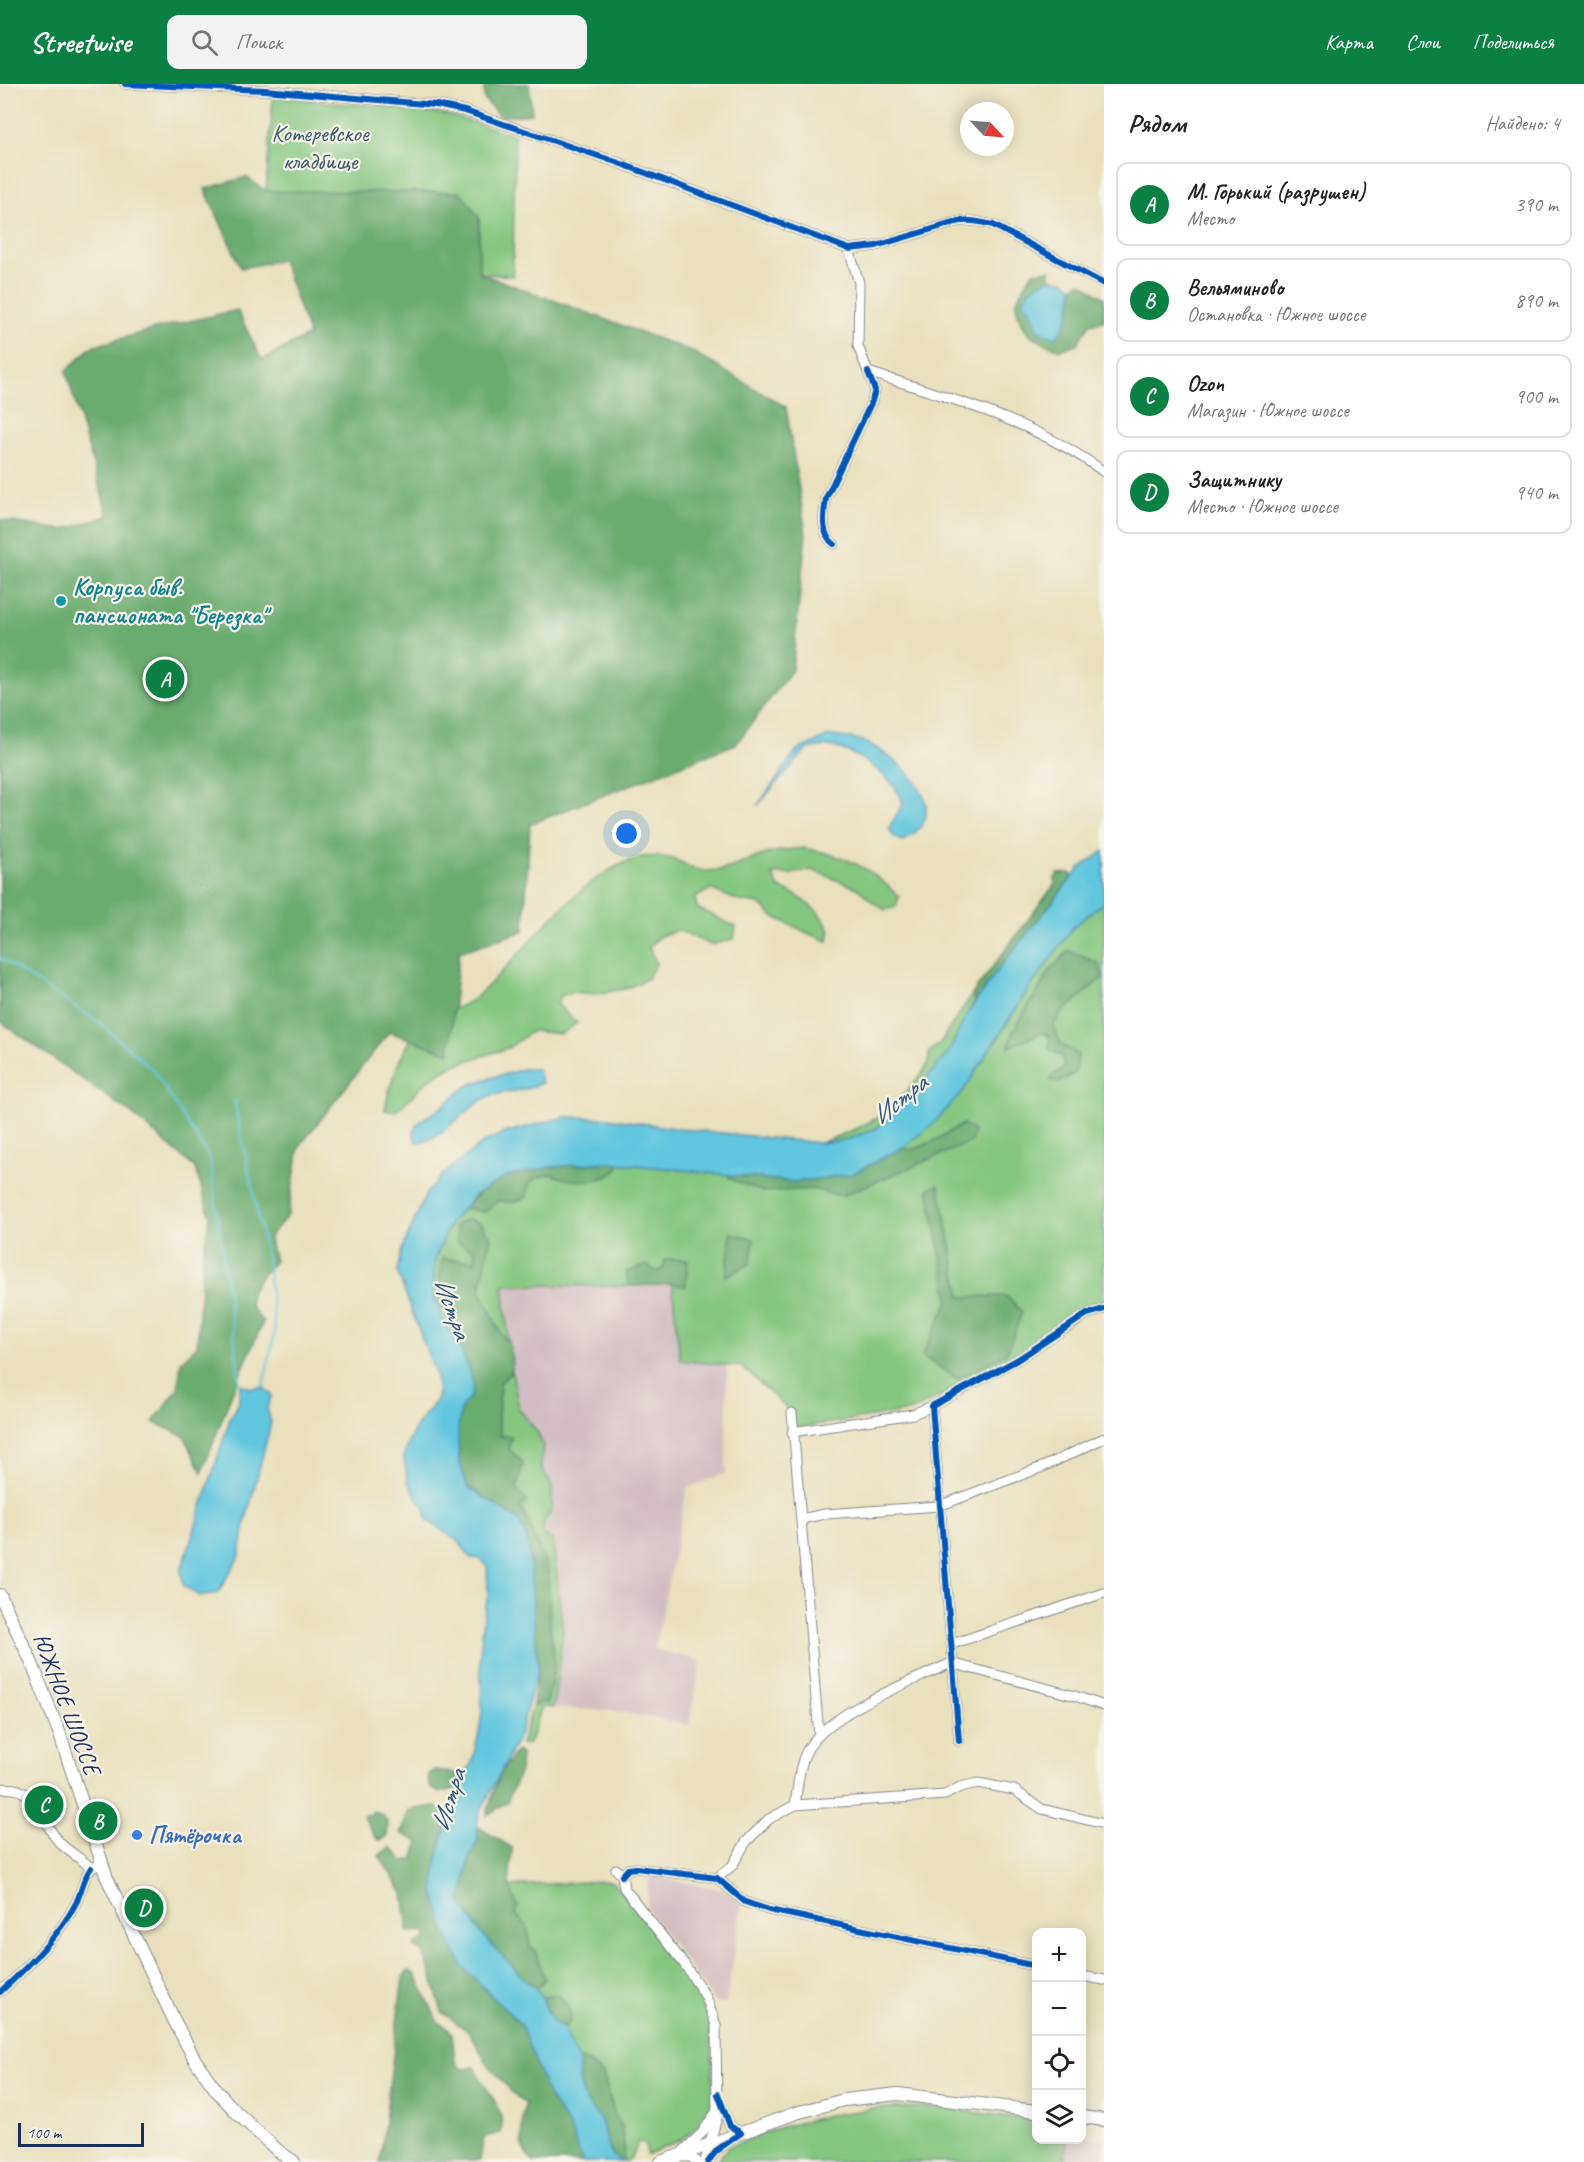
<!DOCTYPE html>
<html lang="ru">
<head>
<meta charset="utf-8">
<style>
  body { margin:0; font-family:Caveat,sans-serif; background:#f2f2f2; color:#222 }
  .controls { position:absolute; right:18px; bottom:18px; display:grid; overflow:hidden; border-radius:12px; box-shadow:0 3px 15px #0003 }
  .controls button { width:54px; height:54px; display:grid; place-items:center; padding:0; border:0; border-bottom:2px solid #e0e0e0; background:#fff; color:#222; font:30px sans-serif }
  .compass { position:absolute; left:960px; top:18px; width:54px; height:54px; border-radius:50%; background:#fff; box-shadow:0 3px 15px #0003; rotate:116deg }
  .scale { position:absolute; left:18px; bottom:15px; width:126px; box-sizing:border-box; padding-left:6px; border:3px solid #1b2f5e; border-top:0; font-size:16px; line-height:21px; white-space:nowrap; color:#1b2f5e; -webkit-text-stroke:4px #f7f3e8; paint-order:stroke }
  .you { position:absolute; left:627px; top:750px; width:21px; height:21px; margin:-15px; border:4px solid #fff; border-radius:50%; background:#1a73e8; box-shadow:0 0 0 9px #1a73e833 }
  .badge { display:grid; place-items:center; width:39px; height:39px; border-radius:50%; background:#0b8043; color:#fff; font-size:20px; font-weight:700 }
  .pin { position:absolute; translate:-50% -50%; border:3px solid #fff; box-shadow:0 2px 6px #0006 }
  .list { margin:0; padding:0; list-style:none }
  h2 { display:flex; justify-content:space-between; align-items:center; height:78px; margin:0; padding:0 24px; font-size:26px }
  h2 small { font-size:20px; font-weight:400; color:#767676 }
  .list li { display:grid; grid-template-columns:39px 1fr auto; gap:18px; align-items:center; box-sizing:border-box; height:84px; margin:0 12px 12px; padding:0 12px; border:2px solid #e0e0e0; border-radius:12px }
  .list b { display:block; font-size:22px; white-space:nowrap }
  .list p { margin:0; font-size:20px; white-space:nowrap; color:#767676 }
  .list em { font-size:20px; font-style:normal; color:#767676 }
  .icon { flex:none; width:33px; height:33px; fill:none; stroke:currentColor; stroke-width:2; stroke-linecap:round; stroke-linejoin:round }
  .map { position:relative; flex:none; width:1104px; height:2078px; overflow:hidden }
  header { display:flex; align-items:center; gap:36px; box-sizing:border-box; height:84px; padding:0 30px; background:#0b8043; color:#fff }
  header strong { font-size:28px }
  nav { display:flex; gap:33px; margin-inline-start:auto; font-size:21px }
  .search { width:420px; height:54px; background:#f2f2f2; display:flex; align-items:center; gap:15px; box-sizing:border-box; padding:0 21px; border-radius:12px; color:#767676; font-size:22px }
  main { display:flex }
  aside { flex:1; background:#fff }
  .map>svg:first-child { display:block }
  .industrial { fill:#d2bec2 }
  .green { fill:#84c67f; stroke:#507a6e; stroke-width:1.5 }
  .forest { fill:#6bab6e; stroke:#436d66; stroke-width:1.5 }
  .water { fill:#60c6de; stroke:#3e7a9e; stroke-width:1.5 }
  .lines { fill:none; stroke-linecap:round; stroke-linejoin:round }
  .stream { stroke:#60c6de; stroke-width:2 }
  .minor-casing { stroke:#82888d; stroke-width:11 }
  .major-casing { stroke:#82888d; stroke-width:14 }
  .minor { stroke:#fff; stroke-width:9 }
  .major { stroke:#fff; stroke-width:12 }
  .cycleway-casing { stroke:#f7f3e8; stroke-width:10 }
  .cycleway { stroke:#0057b8; stroke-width:6 }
  .culture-dot { fill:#0f9aa8; stroke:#f7f3e8; stroke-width:2 }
  .shop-dot { fill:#3f7fe0; stroke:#f7f3e8; stroke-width:2 }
  .labels { text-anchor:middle; stroke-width:4.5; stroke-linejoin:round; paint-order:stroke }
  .park-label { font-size:24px; fill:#3a5c68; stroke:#f7f3e8 }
  .culture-label { font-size:24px; font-weight:bold; fill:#0d838f; stroke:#f7f3e8; text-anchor:start }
  .street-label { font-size:24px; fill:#1b2f5e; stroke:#f7f3e8 }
  .shop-label { font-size:24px; font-weight:bold; fill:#366cbe; stroke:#f7f3e8; text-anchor:start }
  .water-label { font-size:26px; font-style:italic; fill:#2c557e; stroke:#f7f3e8 }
</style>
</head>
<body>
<header>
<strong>Streetwise</strong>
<div class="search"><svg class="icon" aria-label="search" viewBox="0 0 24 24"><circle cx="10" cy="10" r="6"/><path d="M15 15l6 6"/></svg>Поиск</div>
<nav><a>Карта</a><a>Слои</a><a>Поделиться</a></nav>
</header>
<main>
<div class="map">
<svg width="1104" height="2078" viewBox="0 0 1104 2078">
  <rect width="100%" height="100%" fill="#f7f3e8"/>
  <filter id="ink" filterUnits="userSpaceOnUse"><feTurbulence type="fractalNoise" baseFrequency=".0167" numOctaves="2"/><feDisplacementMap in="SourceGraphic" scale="12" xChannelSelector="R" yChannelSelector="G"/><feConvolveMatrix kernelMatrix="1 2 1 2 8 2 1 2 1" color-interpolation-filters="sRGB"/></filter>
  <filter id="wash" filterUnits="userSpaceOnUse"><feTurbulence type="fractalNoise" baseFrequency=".008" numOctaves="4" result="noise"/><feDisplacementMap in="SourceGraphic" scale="24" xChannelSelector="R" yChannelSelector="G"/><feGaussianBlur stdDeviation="1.35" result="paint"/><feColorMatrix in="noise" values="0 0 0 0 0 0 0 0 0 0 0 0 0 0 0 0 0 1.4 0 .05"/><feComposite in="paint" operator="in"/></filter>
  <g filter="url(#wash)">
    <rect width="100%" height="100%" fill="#e8e0bc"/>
    <!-- industrial -->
    <g class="industrial">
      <path d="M672,1200L680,1276L727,1282L726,1389L687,1404L655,1565L701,1577L689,1641L615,1627L553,1624L560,1581L542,1449L544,1437L552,1426V1403L541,1382L543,1361L537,1348L519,1325L512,1288L503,1201L629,1202Z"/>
      <path d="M651,1792L724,1806L742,1819L726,1919L717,1918L712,1914L647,1825V1801Z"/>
      <path d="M1082,2053L1104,2055V2078H1064L1067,2056H1082Z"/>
    </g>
    <!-- green -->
    <g class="green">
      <path d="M273,11L344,20L408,24L449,31L515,51L513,192L478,189L479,133L266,107Z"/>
      <path d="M804,764C845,772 870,782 899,813L896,823L885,826L873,818L857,804L812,786L791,790H772L779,804L796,811L818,828L830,846L828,857L814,852L772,832L760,820L739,817L710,805L695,814L697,824L736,843L734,855L711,861L678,846L660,852L649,863L656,880L647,895L628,904L597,910L573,908L561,912L557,920L577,939L561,950L532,947L508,964L451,982L430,995L395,1028L385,1026C390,998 400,970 417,946C431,926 459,928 476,913C525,870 573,794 637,774C645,772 665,772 673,775C686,779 693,787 707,787C731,787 741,778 763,771C777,766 790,765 804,764Z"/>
      <path d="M1104,818V1221L1085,1228L1018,1271L912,1327L796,1344L792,1329L742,1283L680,1276L672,1200L629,1202L503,1201L512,1288L519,1325L537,1348L543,1361L541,1382L552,1403V1426L544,1437L542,1449L553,1457L563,1548L553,1624L542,1623L529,1660H521L533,1622L538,1585L518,1436L468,1403L461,1265L442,1236L433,1209L435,1174L451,1138L476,1110L508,1092L606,1078L654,1082L852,1090L995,959L1025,910L1074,842Z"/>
      <path d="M973,909L975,918L967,930L949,968L913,1010L877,1044L846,1056L820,1059C838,1052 858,1045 875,1035C889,1027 924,992 929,977C929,976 929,970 929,968L940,959Z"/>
      <path d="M606,1797L613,1798L621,1807L675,1878L699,1914L709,1936L712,1958L713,2013L706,2035L682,2055L647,2071L645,2059L638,2058L633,2071L627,2078H623L624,2059L621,2042L614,2029L603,1990L585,1977L579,1975L568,1957L564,1943L567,1941L571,1935L568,1921L547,1912L542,1914L537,1904L544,1894L535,1868L530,1863L527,1842L515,1829L509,1802Z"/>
      <path d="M931,2023L1036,2036V2056H1067L1064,2078H717L728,2063L778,2044L830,2031L878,2024Z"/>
    </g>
    <!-- forest -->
    <g class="forest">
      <path d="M484,0H529L532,30L500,33L484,15Z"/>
      <path d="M246,93L266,107L460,108L479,133V189L691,267L786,323L806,450L792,586L736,660L530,740L524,847L459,868L449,969L389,948L299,1063L288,1131L269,1153L275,1177C266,1186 245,1208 251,1222C254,1227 259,1233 263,1238L230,1314L202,1388L184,1352L153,1338L178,1305L181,1277L197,1262L203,1170L210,1132L195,1084L133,1031L0,937V436L62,446L108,432L66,287L91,263L155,245L237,226L262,276L309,251L282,176L241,184L205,105Z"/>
      <path d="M1050,186V194L1029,206L1031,226L1039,247L1071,225L1073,203L1081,198L1104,214V237L1090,240L1077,260L1060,266C1031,254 1023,251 1015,219L1033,188Z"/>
      <path d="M1070,789L1073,792L1000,883L975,918L973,909L1055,800V794L1058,790Z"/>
      <path d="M1069,867L1098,879L1103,893L1060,931L1053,942L1061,960L1078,971L1075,989L1059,999L1050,996L1053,991L1064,984L1062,972L1049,965L1050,953L1043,948L1009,963L1012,949L1051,885Z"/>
      <path d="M963,1040L974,1047L971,1058L842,1112L812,1105L763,1108L730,1095L729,1091L795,1098L852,1090L900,1065H915L932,1058Z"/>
      <path d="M606,1078L620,1079C614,1101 568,1099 552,1090L536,1094L529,1099L527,1113L515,1118L498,1117L485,1128L464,1124C476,1111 492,1097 509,1091C538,1082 576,1081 606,1078Z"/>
      <path d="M939,1101L961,1213L1006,1212L1022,1228L1007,1269L958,1295L922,1272L949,1216L928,1105Z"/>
      <path d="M468,1135L480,1139L491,1153L480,1205L500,1248L511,1262L512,1288L500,1299L498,1337L501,1352H511L509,1365L523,1378L517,1405L527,1417L521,1423L548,1486L550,1543L555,1580L547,1619L542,1618L533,1622L538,1585L528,1456L518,1436L468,1403L459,1378L458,1346L461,1324L472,1310L473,1298L461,1265L459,1249L442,1223L439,1204L442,1174L475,1177V1167L458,1158L455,1141Z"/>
      <path d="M731,1149L754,1155L750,1180L726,1192Z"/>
      <path d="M665,1175L688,1176L686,1202L672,1200L629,1202L626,1188L647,1181L657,1188L663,1185Z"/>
      <path d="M517,1667L521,1670L520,1687L507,1718L487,1731C492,1709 501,1683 517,1667Z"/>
      <path d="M436,1686L455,1689L461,1696L458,1704L440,1709L429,1703L428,1690Z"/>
      <path d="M436,1722L445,1731L449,1732L438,1770L462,1882L521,1941L549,2013L570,2044L583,2078H534C515,2066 523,2039 525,2019L511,2008L486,1978L469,1948L442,1928L428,1880L422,1867L414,1863L415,1859L426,1855V1851L423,1847L408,1848L403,1809L379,1772L390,1763L404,1777L413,1775L419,1758L401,1749L409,1726Z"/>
      <path d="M373,1727L383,1731L388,1740L387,1752L381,1756L377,1755L363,1732L368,1730L371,1731Z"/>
      <path d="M477,1742L512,1764L509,1802L518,1823L515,1830L527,1842L530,1863L535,1868L545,1895L537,1904L524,1895L481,1849L461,1819L469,1775L478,1756Z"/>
      <path d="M408,1886L416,1891L438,1938L448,1944L452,1950L455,1977L460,1984L466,1985L475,1983C484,2008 506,2020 501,2049L484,2053L480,2076L380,2078L398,1931L403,1893Z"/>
      <path d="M557,1910L568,1921L571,1935L567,1941L564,1943L553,1939L542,1914Z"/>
      <path d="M579,1975L585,1977L603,1990L614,2029L621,2042L624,2059L623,2078L611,2070L600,2034L585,2017L579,1997Z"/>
    </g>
    <!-- water -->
    <g class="water">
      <path d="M1050,194L1064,196L1073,203C1071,222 1070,240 1055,254L1039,247L1031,226L1023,218L1029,206Z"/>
      <path d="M829,652C840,653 852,653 862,657C899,672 961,727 902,757L893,752L889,744L903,719C894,693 860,670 834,663C825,661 815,663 806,666L757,722L797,666Z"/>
      <path d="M1104,767V818L1074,842L1025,910L964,1006L932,1041L900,1065L852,1090L795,1098L607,1078L551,1083L508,1092L476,1110L451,1138L435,1174L433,1208L442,1236L461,1265L473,1298L472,1310L461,1324L458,1346L459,1378L468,1403L518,1436L528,1456L538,1585L520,1650L479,1730L477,1742L478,1756L469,1775L461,1819L481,1849L524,1895L537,1904L553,1939L564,1943L568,1957L579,1975V1997L585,2017L600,2034L611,2070L622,2078H583L570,2044L549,2013L521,1941L462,1882L446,1851L434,1808L438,1770L456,1710L472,1678L479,1649L482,1626L480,1573L484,1530L488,1511L487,1481L479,1474H471L460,1459L427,1436L425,1423L419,1417L408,1398L404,1376L406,1363L418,1339L432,1323L438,1311L436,1292L397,1187L402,1165L426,1110L442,1091L483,1059L504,1049L564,1033L607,1034L681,1045L820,1059L846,1056L877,1044L913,1010L949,968L967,930L1000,883L1080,784Z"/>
      <path d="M522,985H537L542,999C523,1010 497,1005 479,1018C462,1029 437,1059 416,1058C408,1042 423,1035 435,1028C446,1021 454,1011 464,1004C481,994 503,992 522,985Z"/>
      <path d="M240,1300L251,1304L263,1303L272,1311L267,1324L271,1339L245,1440L240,1471L218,1509L199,1512L184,1502L181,1487L231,1332L239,1317Z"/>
    </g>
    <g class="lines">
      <!-- stream -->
      <g class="stream">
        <path d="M0,874L100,939L154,987L210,1075L240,1300"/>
        <path d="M234,1016L267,1175L275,1247L263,1303"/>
      </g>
    </g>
  </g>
  <g filter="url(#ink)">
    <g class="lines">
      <!-- minor casing -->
      <g class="minor-casing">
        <g id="minor">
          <path d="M125,0L265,6L436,21L465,27L619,79L849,165L876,162L956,138C969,135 980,138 993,141L1104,200"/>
          <path d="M849,165L859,199L858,262L868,288C949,314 1035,337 1104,388"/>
          <path d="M834,460C820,450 824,430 826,414L872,317L875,306L868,288"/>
          <path d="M792,1329L819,1651"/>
          <path d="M792,1348L913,1330L932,1322"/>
          <path d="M801,1435L825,1430L939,1422L1045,1382L1104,1354"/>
          <path d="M952,1560L1104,1509"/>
          <path d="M959,1657L932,1322L1017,1276L1087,1230L1104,1225"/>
          <path d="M0,1705C37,1699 40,1736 58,1757C67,1767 81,1774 91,1784L96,1782"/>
          <path d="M795,1721C798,1703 799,1678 809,1663C833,1626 911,1598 951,1579L1075,1612L1104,1622"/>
          <path d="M616,1785L622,1792L624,1804L685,1881L706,1913L716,1941L717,2033L705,2078"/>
          <path d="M622,1792L628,1785L636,1784L717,1794L745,1818L769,1826L1036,1882"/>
          <path d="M717,1794L732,1782L746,1758L769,1735L795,1721L945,1711L960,1703L978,1699L1014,1706L1042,1725L1104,1740"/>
          <path d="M1082,1892L1104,1896"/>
          <path d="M0,1908C28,1883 59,1852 76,1819C82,1807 83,1794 91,1784"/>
          <path d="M682,2068L702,2049L714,2031"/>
          <path d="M680,2073H690L698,2078"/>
          <path d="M708,2078L717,2066L741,2049L730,2042L720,2017"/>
        </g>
      </g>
      <!-- major casing -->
      <g class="major-casing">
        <g id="major">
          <path d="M0,1511L31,1577L59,1648L107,1794L174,1936L195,1976L216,2006L236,2028L277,2066L294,2078"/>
          <path d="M1082,2033L1104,2036"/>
          <path d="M661,2078L796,2029L844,2016L898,2010L1036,2027"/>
        </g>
      </g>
      <!-- minor -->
      <use href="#minor" class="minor"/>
      <!-- major -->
      <use href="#major" class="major"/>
      <!-- cycleway casing -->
      <g class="cycleway-casing">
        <g id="cycleway">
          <path d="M125,0L265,6L436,21L465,27L619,79L849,165L876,162L956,138C969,135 980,138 993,141L1104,200"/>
          <path d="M834,460C820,450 824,430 826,414L872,317L875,306L868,288"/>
          <path d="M959,1657L932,1322L1017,1276L1087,1230L1104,1225"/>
          <path d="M622,1792L628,1785L636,1784L717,1794L745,1818L769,1826L1036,1882"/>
          <path d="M0,1908C28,1883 59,1852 76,1819C82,1807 83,1794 91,1784"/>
          <path d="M708,2078L717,2066L741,2049L730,2042L718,2010"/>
        </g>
      </g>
      <!-- cycleway -->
      <use href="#cycleway" class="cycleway"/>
    </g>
  </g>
  <!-- markers -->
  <circle class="culture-dot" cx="61" cy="517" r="6"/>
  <circle class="shop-dot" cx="137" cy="1751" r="6"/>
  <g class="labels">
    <!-- park labels -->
    <g class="park-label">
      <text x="320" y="57">Котеревское<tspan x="320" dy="28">кладбище</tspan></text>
    </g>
    <!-- culture labels -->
    <g class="culture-label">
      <text x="73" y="511">Корпуса быв.<tspan x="73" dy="28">пансионата "Березка"</tspan></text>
    </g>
    <!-- street labels -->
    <g class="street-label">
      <text transform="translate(67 1620) rotate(69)" y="8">ЮЖНОЕ ШОССЕ</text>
    </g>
    <!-- shop labels -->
    <g class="shop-label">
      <text x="149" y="1759">Пятёрочка</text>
    </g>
    <!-- water labels -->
    <g class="water-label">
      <text transform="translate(899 1015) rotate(-39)" y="9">Истра</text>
      <text transform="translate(453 1224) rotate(70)" y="9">Истра</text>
      <text transform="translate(448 1716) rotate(-73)" y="9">Истра</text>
    </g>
  </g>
</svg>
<div class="controls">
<button>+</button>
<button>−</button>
<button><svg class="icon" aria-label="locate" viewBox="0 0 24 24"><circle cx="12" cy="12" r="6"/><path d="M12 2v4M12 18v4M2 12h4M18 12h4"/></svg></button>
<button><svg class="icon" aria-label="layers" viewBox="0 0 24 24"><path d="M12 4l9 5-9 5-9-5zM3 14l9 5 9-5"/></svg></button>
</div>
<svg class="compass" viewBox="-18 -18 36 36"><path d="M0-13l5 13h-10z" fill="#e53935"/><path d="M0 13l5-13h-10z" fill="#767676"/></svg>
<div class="scale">100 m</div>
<div class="you"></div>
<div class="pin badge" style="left:165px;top:595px">A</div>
<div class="pin badge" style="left:98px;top:1737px">B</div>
<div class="pin badge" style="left:44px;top:1721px">C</div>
<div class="pin badge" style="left:144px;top:1824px">D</div>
</div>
<aside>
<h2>Рядом<small>Найдено: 4</small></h2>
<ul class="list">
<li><span class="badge">A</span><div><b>М. Горький (разрушен)</b><p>Место</p></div><em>390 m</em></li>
<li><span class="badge">B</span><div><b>Вельяминово</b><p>Остановка · Южное шоссе</p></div><em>890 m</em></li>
<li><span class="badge">C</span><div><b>Ozon</b><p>Магазин · Южное шоссе</p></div><em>900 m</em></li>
<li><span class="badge">D</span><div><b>Защитнику</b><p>Место · Южное шоссе</p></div><em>940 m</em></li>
</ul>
</aside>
</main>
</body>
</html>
